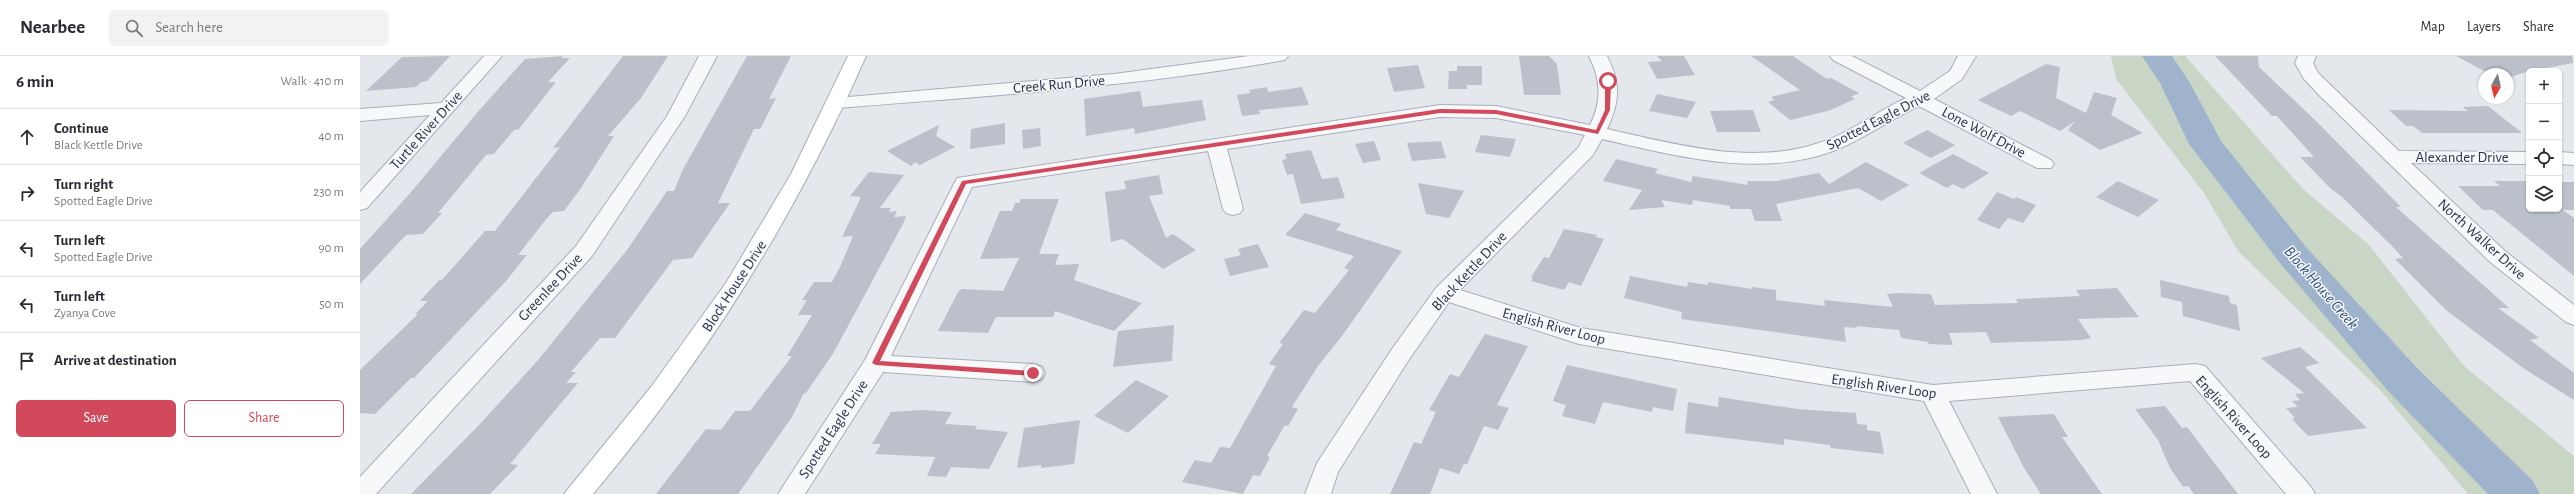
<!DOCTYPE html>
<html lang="en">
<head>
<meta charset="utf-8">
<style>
  body { margin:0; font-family:"Alegreya Sans",sans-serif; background:#f2f2f3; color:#2b2b33 }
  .controls { position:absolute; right:12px; top:12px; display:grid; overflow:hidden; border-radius:6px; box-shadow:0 1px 3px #0004 }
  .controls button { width:36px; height:36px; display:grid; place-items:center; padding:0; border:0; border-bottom:1px solid #e1e1e2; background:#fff; color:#2b2b33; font:20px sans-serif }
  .compass { position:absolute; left:2118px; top:12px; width:36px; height:36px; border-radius:50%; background:#fff; box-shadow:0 1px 3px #0004; rotate:188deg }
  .stop { position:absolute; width:12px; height:12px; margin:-9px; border:3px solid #d1495b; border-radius:50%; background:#fff }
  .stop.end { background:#d1495b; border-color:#fff; box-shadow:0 1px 4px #0008 }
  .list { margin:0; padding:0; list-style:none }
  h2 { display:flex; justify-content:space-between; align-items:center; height:52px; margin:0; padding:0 16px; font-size:17px }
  h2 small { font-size:13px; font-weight:400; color:#7c7c81 }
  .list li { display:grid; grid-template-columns:26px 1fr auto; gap:12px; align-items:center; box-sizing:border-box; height:56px; padding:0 16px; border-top:1px solid #e1e1e2 }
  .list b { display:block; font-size:15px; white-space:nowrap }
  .list p { margin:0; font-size:13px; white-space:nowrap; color:#7c7c81 }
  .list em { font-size:13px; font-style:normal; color:#7c7c81 }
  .actions { display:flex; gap:8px; padding:12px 16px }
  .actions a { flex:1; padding:9px 0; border:1px solid #d1495b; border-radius:6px; text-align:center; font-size:14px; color:#d1495b }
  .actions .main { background:#d1495b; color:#fff }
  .icon { flex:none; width:22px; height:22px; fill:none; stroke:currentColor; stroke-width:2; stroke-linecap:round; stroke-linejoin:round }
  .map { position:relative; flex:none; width:2214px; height:438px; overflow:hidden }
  header { display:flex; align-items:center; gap:24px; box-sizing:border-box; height:56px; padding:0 20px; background:#fff; border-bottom:1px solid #e1e1e2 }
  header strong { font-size:19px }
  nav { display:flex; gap:22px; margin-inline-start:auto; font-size:14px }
  .search { width:280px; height:36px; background:#f2f2f3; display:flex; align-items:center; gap:10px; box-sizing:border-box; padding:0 14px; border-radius:6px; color:#7c7c81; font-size:15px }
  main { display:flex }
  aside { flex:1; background:#fff }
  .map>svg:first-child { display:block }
  .green { fill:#c9d6c5 }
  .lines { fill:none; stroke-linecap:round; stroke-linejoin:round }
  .river { fill:#9fb4cc; fill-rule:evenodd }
  .building { fill:#bbc0ca }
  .street-casing { stroke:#a9aeb7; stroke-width:2 }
  .secondary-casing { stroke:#a9aeb7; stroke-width:2 }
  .street { fill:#f7f8fa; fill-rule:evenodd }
  .secondary { fill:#fff; fill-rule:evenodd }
  .route { fill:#d1495b }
  .labels { text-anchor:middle; stroke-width:3; stroke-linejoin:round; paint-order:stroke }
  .street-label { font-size:15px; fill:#2b3445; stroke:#f4f6f9 }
  .water-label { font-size:16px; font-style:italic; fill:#34527a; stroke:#f4f6f9 }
</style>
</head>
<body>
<header>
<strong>Nearbee</strong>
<div class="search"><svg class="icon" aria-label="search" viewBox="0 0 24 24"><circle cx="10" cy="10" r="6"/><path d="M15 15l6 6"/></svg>Search here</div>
<nav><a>Map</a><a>Layers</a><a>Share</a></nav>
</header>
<main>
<aside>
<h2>6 min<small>Walk · 410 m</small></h2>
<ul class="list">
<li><svg class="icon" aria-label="ahead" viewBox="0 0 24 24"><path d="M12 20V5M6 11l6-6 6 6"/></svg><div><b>Continue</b><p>Black Kettle Drive</p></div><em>40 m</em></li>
<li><svg class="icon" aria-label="right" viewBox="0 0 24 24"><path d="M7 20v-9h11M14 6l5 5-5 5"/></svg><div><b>Turn right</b><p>Spotted Eagle Drive</p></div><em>230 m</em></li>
<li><svg class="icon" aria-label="left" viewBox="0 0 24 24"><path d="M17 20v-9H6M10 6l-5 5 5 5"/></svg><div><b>Turn left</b><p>Spotted Eagle Drive</p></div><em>90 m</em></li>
<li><svg class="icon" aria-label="left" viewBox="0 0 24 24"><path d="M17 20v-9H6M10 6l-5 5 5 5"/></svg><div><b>Turn left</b><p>Zyanya Cove</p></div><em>50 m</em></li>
<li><svg class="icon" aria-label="arrive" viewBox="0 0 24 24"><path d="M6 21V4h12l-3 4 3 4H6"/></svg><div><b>Arrive at destination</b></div></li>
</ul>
<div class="actions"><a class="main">Save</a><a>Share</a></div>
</aside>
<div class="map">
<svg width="2214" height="438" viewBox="0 0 2214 438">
  <rect width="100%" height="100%" fill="#e4e7ec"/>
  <!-- green -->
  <path class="green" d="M1751,0H1825L1943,133L2009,189L2105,311L2214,400V438H2108L2021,335L1878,195L1844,137L1756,23Z"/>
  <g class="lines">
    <!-- river -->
    <path class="river" d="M1782,0H1812L1830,27L1861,85L1946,191L2058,313L2173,425L2180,438H2128L2028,335L1920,207L1829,88L1800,27Z"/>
  </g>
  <!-- building -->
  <g class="building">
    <path d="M90,0L67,25L61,26L56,31L6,35L42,1Z"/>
    <path d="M203,0L201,2H210L188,26H196L159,73L154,74L134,98L126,99L78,157H82L63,178L46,179L0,228V193L52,135L116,58L165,3Z"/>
    <path d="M263,0H308L281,42L248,80H254L221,132L204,155L193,156L187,162L158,199H167L146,225L54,322H51L15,358L0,357V314L58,258H55L68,245H60L79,224H82L125,175H135L200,91L193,92Z"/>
    <path d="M387,0H431L409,43L416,42L400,73H394L358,147H370L332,202L313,204L255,282H240L211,316H216L206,327H218L150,408L158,409L130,438H51L120,368L179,303L267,194L307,135H314L323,113Z"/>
    <path d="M1159,0H1189L1197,8L1201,39H1164Z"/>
    <path d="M1297,0H1324L1335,19L1297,23L1288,6L1302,5Z"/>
    <path d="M1391,0H1433L1467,23L1471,22L1499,37L1491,41L1495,43L1468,55L1430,64L1408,46L1414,44L1411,41L1440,34Z"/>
    <path d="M1855,0H1898L1899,11L1956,65L2041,151H2036L2149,252H2138L2179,282L2170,284L2214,317V344L2163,312L2086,254L2035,203L2043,202L2034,192L1981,140L1971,133L1940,101H1954L1917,60H1912Z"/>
    <path d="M2096,0H2212L2213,7L2169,15L2148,22V18H2130Z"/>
    <path d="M1686,8L1700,11L1696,42L1726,57L1734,36L1757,42L1751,59L1783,77L1740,94L1708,74L1715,65L1700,75L1660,55L1651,60L1618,44Z"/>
    <path d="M1058,9L1065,32L1034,36L1027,12Z"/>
    <path d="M1097,10H1122V29H1107V33H1088L1089,15H1097Z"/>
    <path d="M907,31L908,36L942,31L949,49L899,54L900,58L882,60L877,39L890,37L889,34Z"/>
    <path d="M780,35L783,51L842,44L846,64L775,78L774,72L726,80L724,43Z"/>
    <path d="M1297,38L1336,46L1327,62L1289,55Z"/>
    <path d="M2128,50L2162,77H2062L2053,70H2046L2029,54L2108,55L2103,51Z"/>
    <path d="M1393,54L1401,76H1357L1350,55Z"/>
    <path d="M645,67V88L610,93L611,73Z"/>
    <path d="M579,69L576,80L595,91L560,109L555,106L551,110L527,95Z"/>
    <path d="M680,72L681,90L663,93L662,74Z"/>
    <path d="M1567,74L1595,89L1571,102L1543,87Z"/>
    <path d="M1121,79L1156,83L1150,101L1115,96Z"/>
    <path d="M1014,85L1021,104L1003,107L995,88Z"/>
    <path d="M1081,85L1086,102L1052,105L1047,87Z"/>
    <path d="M951,94L962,123L978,121L985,142L941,148L933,118L927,119L922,104L927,103L925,98Z"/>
    <path d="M1593,98L1629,117L1603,133L1593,128L1587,132L1559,117Z"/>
    <path d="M1256,103L1298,113L1295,117L1331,126L1333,120L1388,129L1387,125H1417L1459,117L1469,128L1506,106L1549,129L1521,145L1498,132L1416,148L1422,165H1395L1391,153H1370V150L1333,144L1332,149L1301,144L1305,151L1269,154L1282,134L1243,125Z"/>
    <path d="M509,116L544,119L520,152H531L529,156L537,155L534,161L546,160L544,166L474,296L446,337H444L432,361L378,438H296L346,373L361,374L375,355H390L432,300H427L452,259H438L447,244H442L454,226H472L481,209L493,180L482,181L501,141L490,140Z"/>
    <path d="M799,119L803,138L789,140L806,182L813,178L836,194L803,213L763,183L751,186L745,136L766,133L764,125Z"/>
    <path d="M1758,125L1799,144L1778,161L1736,141Z"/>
    <path d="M2134,125H2169V153H2199V126H2214V154H2203L2214,162V220L2133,154H2123L2098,130H2140Z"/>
    <path d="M1058,127L1104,135L1089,162L1066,158Z"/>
    <path d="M1637,136L1654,143L1656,141L1676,149L1663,167L1648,162L1639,173L1617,164Z"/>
    <path d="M661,143H699L679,198H699L695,209L719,208L714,224L782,247L754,275L695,255L693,261H636L628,277L578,275L598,236L602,233L643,235L659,202L620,203L640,155H652L655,147H659Z"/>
    <path d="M945,157L981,168L976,174L1042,195L982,280L958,310L932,351L938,353L928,370L925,369L907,400L910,401L900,420L893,419L883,438L822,426L835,404L851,407L860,391L870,392L916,310L909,308L923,288L919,287L944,254L955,257L989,214L984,212L994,200L925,179Z"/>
    <path d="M1204,173L1237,179L1236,181L1244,183L1221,230L1209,226L1204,234L1171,225L1173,222L1171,221L1184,201L1189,202Z"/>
    <path d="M898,188L909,211L870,220L864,203L881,199L878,193Z"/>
    <path d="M1270,220L1327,231L1328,226L1348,229V226L1392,233V231L1416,234V244L1465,250L1464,244L1533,251L1527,238L1538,237L1571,238L1575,249L1658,247L1656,243L1720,240L1716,234L1757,232L1779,261L1718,263L1731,282L1722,284L1631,287L1626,276L1589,277L1593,289L1569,288L1568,286L1541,282L1539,274L1496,270L1497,272L1484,271L1486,286L1321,263L1322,256L1264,242Z"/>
    <path d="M1800,224L1869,240L1870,247L1877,249L1880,275L1823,260L1822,246L1801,241Z"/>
    <path d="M814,269L812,305L753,311L758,275Z"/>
    <path d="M1125,278L1168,290L1137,349L1149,352L1138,374L1124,370L1107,408H1104L1099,418L1080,412L1070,438H1030L1054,386L1061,388L1076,356L1069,354L1090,318L1099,321Z"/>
    <path d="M1940,291L1959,307L1945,311L2007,372L1948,380L1932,363L1935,362L1926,352L1938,351L1932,345L1940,344L1935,338L1944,337L1901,302Z"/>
    <path d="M1207,309L1317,333L1313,355L1293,351L1292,356L1243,346L1235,368L1202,360L1206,349L1193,345Z"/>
    <path d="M776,324L809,340L768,377L734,360Z"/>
    <path d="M1359,341L1437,353L1496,357L1497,368L1507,369V374L1520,376L1524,398L1471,392L1470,389L1424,383V389L1325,377L1328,346L1358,351Z"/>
    <path d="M1805,350L1822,372L1827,371L1878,438H1834L1828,430L1823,431L1810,412L1798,384L1775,353Z"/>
    <path d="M561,354L592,356L585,368L617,370L615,373L648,376L629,413L591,411L586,421L567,420L575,401L515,398L521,388H512L531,356Z"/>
    <path d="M1694,358L1708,381H1702L1742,438H1681L1664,412L1638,361Z"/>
    <path d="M720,364L714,408L681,412V409L657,412L664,372Z"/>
  </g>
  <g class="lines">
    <!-- street casing -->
    <g class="street-casing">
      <g id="street">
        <path d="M124,0H142L7,152L0,154V136L70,59L0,65V53L81,47Z"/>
        <path d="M339,0H357L325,60L232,200L16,438H0V421L216,190L307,60Z"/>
        <path d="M889,0H928L925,4L919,5C773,31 625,40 477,52L471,51L468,47L471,43L477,42L754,18Z"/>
        <path d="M1229,0H1247C1261,27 1260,46 1247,73C1314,88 1391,110 1459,87C1490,77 1516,56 1546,42L1473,4L1470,0H1492L1560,35L1590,15L1598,0H1616L1602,23L1574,43L1691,104L1694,108L1691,112H1677L1559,50C1531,63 1505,82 1476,94C1400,123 1317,100 1242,83L1233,99L1100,234L1221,272L1573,329L1836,308L1845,310L1951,431L1955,438H1926L1830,325L1589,345L1637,438H1611L1564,345L1219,288L1089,246L1048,305L978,416L971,438H945L957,407L1032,293L1076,232L1218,92L1225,79L1136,62L1080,61L867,93L883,153L880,157L873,159L866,157L863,153L848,95L612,131L531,300L673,308L682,311L685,317L682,323L673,326L523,316L445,438H418L505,304L597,122L1080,49L1136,50L1230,69C1242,45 1241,24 1229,0Z"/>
        <path d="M1938,0H1956L1953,7L1958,17L2039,95L2169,96V108L2051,107L2145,195L2214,249V269L2206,266L2129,205L1959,39L1944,23L1935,7Z"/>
        <path d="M2199,96L2214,97V109L2199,108Z"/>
      </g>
    </g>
    <!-- secondary casing -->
    <g class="secondary-casing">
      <path id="secondary" d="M488,0H506C434,163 347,302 233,438H204L291,331L366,227L431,118Z"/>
    </g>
    <!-- street -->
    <use href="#street" class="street"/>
    <!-- secondary -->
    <use href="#secondary" class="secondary"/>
  </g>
  <!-- route -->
  <path class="route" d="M1248,24L1251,25L1250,54L1238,78L1136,58L1080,57L606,128L520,305L673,315L677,317L673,320L516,309L512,307L602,125L1080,53L1136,54L1236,74L1245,54V25Z"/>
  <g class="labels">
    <!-- street labels -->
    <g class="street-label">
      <text transform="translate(699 28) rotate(-5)" y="5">Creek Run Drive</text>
      <text transform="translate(1518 64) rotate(-27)" y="5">Spotted Eagle Drive</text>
      <text transform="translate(66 74) rotate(-48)" y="5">Turtle River Drive</text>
      <text transform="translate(1624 76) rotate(28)" y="5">Lone Wolf Drive</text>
      <text x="2102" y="106">Alexander Drive</text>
      <text transform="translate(2122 183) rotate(42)" y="5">North Walker Drive</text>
      <text transform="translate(1109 215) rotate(-47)" y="5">Black Kettle Drive</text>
      <text transform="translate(374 230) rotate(-57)" y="5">Block House Drive</text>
      <text transform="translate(190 231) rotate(-47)" y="5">Greenlee Drive</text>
      <text transform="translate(1194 270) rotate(15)" y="5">English River Loop</text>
      <text transform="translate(1524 330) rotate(8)" y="5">English River Loop</text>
      <text transform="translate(1874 361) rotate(48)" y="5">English River Loop</text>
      <text transform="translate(473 373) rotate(-57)" y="5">Spotted Eagle Drive</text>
    </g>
    <!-- water labels -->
    <g class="water-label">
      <text transform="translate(1962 231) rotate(49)" y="6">Block House Creek</text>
    </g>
  </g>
</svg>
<div class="controls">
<button>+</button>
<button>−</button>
<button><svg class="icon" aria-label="locate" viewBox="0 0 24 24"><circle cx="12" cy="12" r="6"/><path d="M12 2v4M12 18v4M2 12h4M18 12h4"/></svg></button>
<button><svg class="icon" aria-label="layers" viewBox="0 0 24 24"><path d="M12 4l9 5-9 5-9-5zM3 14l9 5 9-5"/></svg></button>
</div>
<svg class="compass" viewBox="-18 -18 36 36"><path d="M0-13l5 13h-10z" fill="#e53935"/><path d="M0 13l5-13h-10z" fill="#7c7c81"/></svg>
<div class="stop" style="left:1248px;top:25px"></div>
<div class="stop end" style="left:673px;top:317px"></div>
</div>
</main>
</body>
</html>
